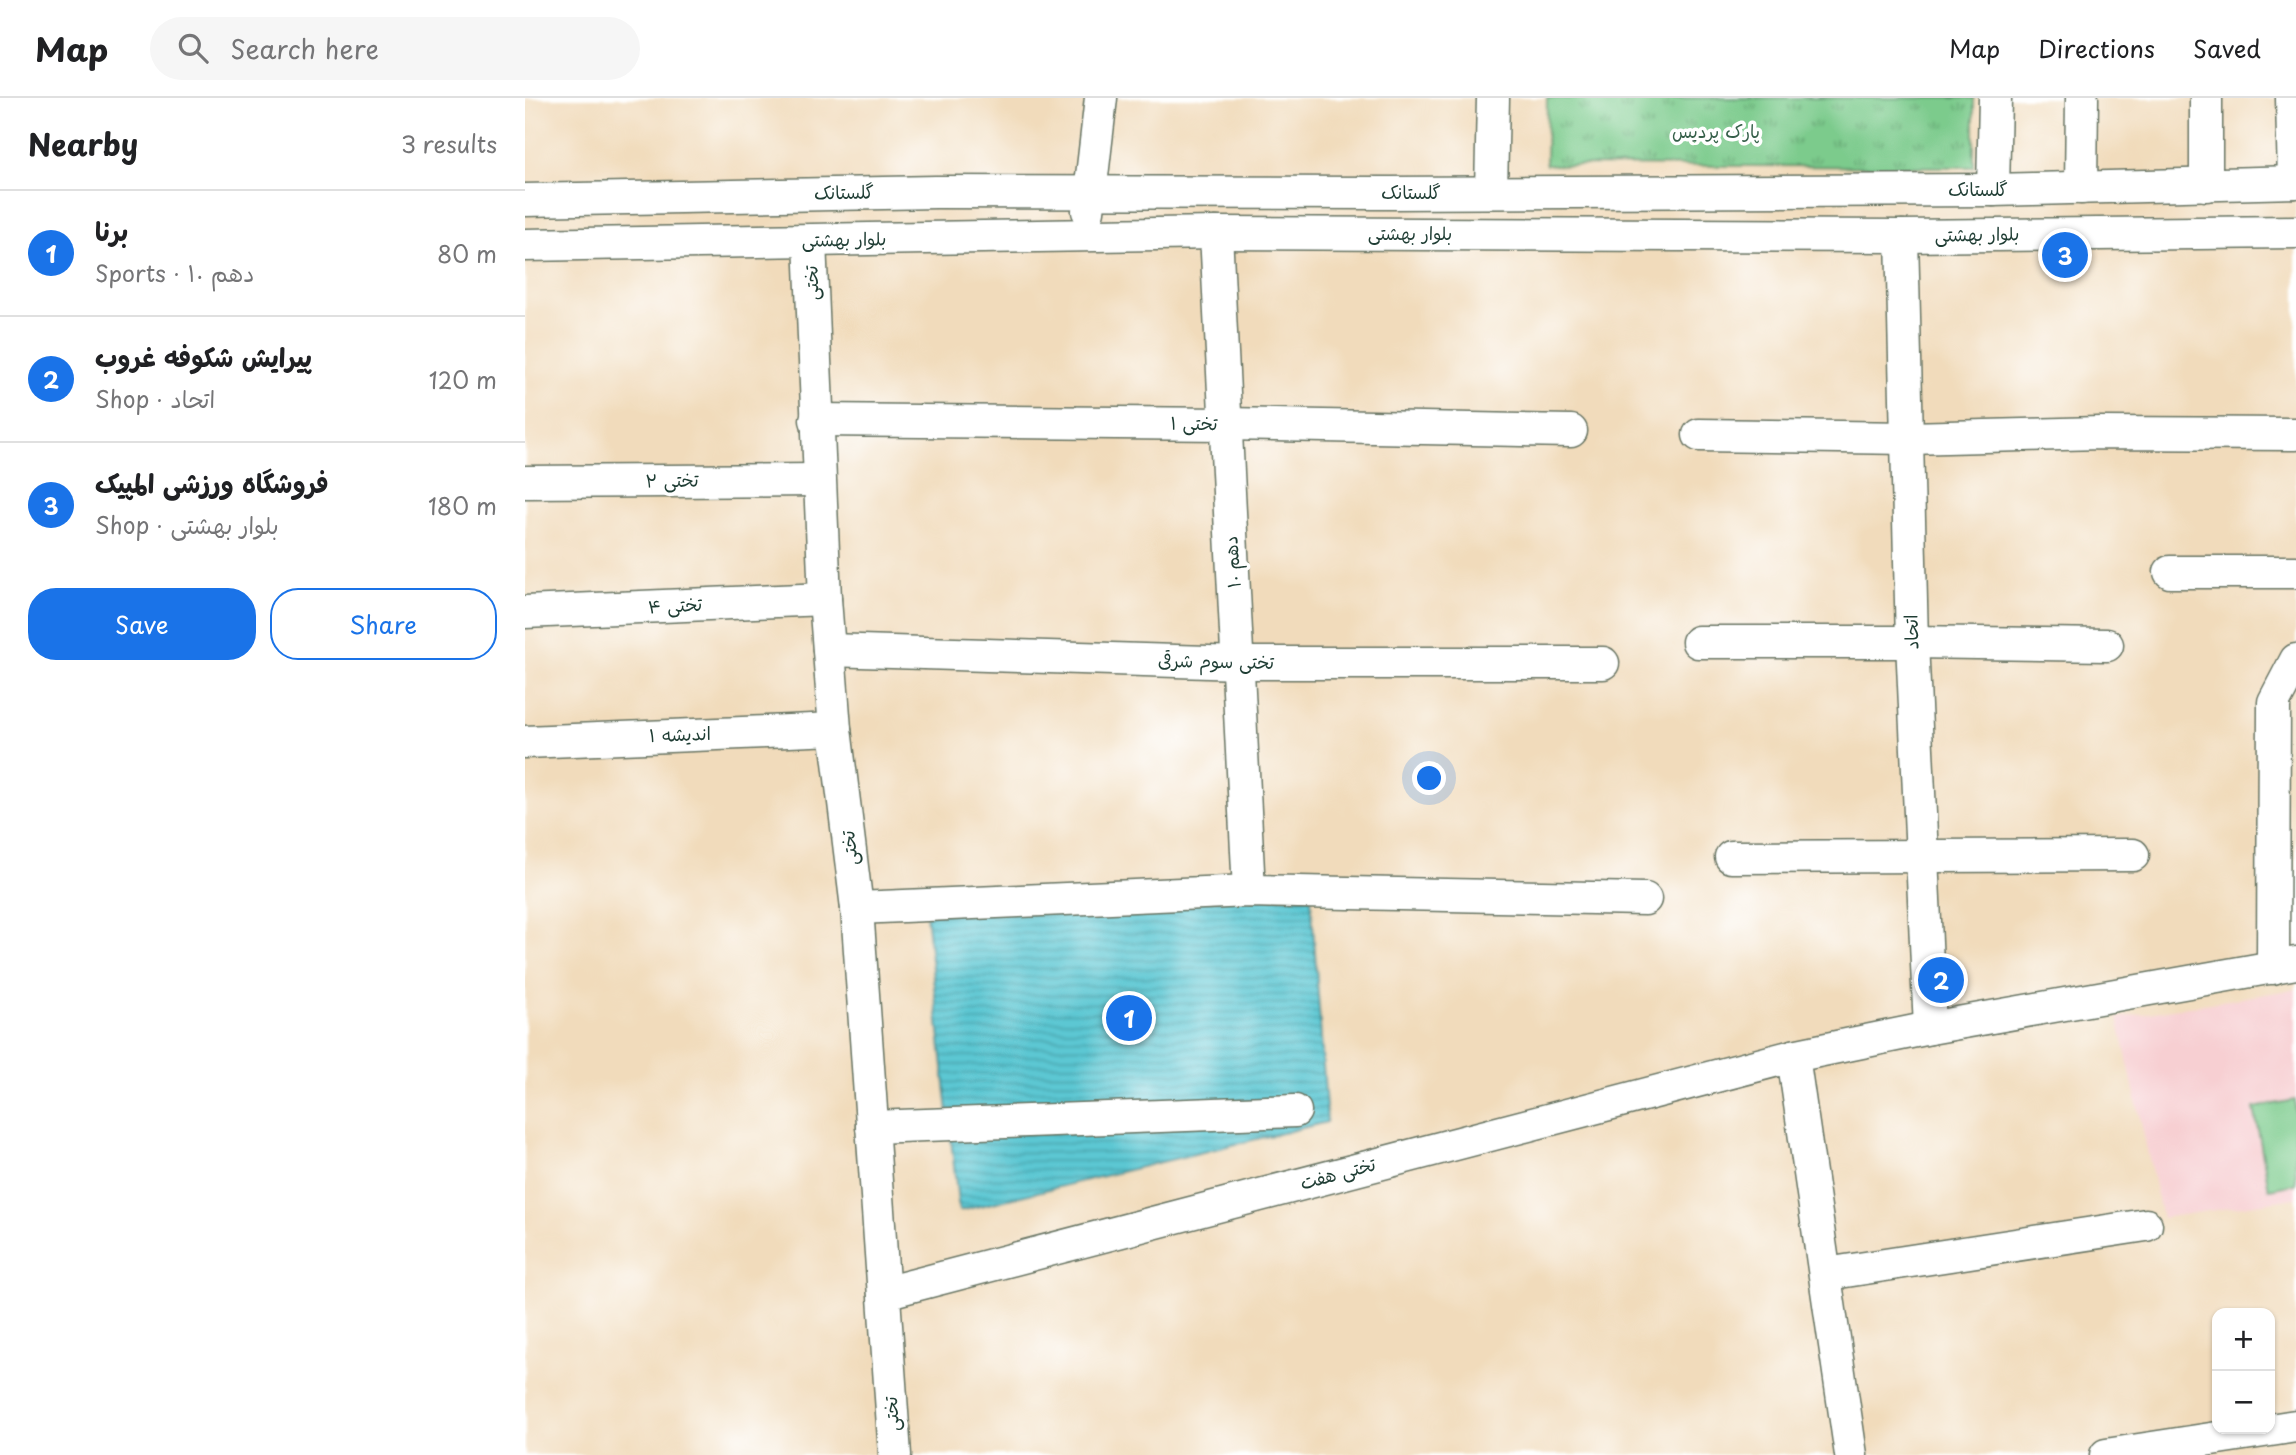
<!DOCTYPE html>
<html lang="en">
<head>
<meta charset="utf-8">
<style>
  body { margin:0; font-family:"Playpen Sans","Playpen Sans Arabic",sans-serif; background:#f6f6f6; color:#202124 }
  .controls { position:absolute; right:21px; bottom:21px; display:grid; overflow:hidden; border-radius:14px; box-shadow:0 2px 5px #0004 }
  .controls button { width:63px; height:63px; display:grid; place-items:center; padding:0; border:0; border-bottom:2px solid #e0e0e0; background:#fff; color:#202124; font:35px sans-serif }
  .you { position:absolute; left:905px; top:681px; width:24px; height:24px; margin:-18px; border:5px solid #fff; border-radius:50%; background:#1a73e8; box-shadow:0 0 0 10px #1a73e833 }
  .badge { display:grid; place-items:center; width:46px; height:46px; border-radius:50%; background:#1a73e8; color:#fff; font-size:23px; font-weight:700 }
  .pin { position:absolute; translate:-50% -50%; border:4px solid #fff; box-shadow:0 2px 7px #0006 }
  .list { margin:0; padding:0; list-style:none }
  h2 { display:flex; justify-content:space-between; align-items:center; height:91px; margin:0; padding:0 28px; font-size:30px }
  h2 small { font-size:23px; font-weight:400; color:#757577 }
  .list li { display:grid; grid-template-columns:46px 1fr auto; gap:21px; align-items:center; box-sizing:border-box; height:126px; padding:0 28px; border-top:2px solid #e0e0e0 }
  .list b { display:block; font-size:26px; white-space:nowrap }
  .list p { margin:0; font-size:23px; white-space:nowrap; color:#757577 }
  .list em { font-size:23px; font-style:normal; color:#757577 }
  .actions { display:flex; gap:14px; padding:21px 28px }
  .actions a { flex:1; padding:16px 0; border:2px solid #1a73e8; border-radius:28px; text-align:center; font-size:24px; color:#1a73e8 }
  .actions .main { background:#1a73e8; color:#fff }
  .icon { flex:none; width:38px; height:38px; fill:none; stroke:currentColor; stroke-width:2; stroke-linecap:round; stroke-linejoin:round }
  .map { position:relative; flex:none; width:1771px; height:1357px; overflow:hidden }
  header { display:flex; align-items:center; gap:42px; box-sizing:border-box; height:98px; padding:0 35px; background:#fff; border-bottom:2px solid #e0e0e0 }
  header strong { font-size:33px }
  nav { display:flex; gap:38px; margin-inline-start:auto; font-size:24px }
  .search { width:490px; height:63px; background:#f6f6f6; display:flex; align-items:center; gap:18px; box-sizing:border-box; padding:0 24px; border-radius:38px; color:#757577; font-size:26px }
  main { display:flex }
  aside { flex:1; background:#fff }
  .map>svg:first-child { display:block }
  .built { fill:#f7cfd2 }
  .park { fill:url(#park-tufts); stroke:#4e8460; stroke-width:2 }
  .pitch { fill:#7ccb8c; stroke:#4e8460; stroke-width:2 }
  .water { fill:url(#water-rules); stroke:#3d8284; stroke-width:2 }
  .lines { fill:none; stroke-linecap:round; stroke-linejoin:round }
  .minor-casing { stroke:#687463; stroke-width:35 }
  .minor { stroke:#fff; stroke-width:32 }
  .labels { text-anchor:middle; stroke-width:7; stroke-linejoin:round; paint-order:stroke }
  .park-label { font-size:18px; fill:#36604a; stroke:#fff }
  .street-label { font-size:18px; fill:#1f3d34; stroke:#fff }
</style>
</head>
<body>
<header>
<strong>Map</strong>
<div class="search"><svg class="icon" aria-label="search" viewBox="0 0 24 24"><circle cx="10" cy="10" r="6"/><path d="M15 15l6 6"/></svg>Search here</div>
<nav><a>Map</a><a>Directions</a><a>Saved</a></nav>
</header>
<main>
<aside>
<h2>Nearby<small>3 results</small></h2>
<ul class="list">
<li><span class="badge">1</span><div><b>برنا</b><p>Sports · دهم ۱۰</p></div><em>80 m</em></li>
<li><span class="badge">2</span><div><b>پیرایش شکوفه غروب</b><p>Shop · اتحاد</p></div><em>120 m</em></li>
<li><span class="badge">3</span><div><b>فروشگاه ورزشی المپیک</b><p>Shop · بلوار بهشتی</p></div><em>180 m</em></li>
</ul>
<div class="actions"><a class="main">Save</a><a>Share</a></div>
</aside>
<div class="map">
<svg width="1771" height="1357" viewBox="0 0 1771 1357">
  <defs>
    <pattern id="park-tufts" width="24" height="20" patternUnits="userSpaceOnUse" patternTransform="scale(1.75)"><rect width="24" height="20" fill="#7ccb8c"/><path d="M3 7l-1-3M5 7V3M7 7l1-3M15 17l-1-3M17 17v-4M19 17l1-3" fill="none" stroke="#65a673"/></pattern>
    <pattern id="water-rules" width="6" height="5" patternUnits="userSpaceOnUse" patternTransform="scale(1.75)"><rect width="6" height="5" fill="#5bc7d3"/><path d="M0 2.5h6" fill="none" stroke="#4ba3ac"/></pattern>
  </defs>
  <rect width="100%" height="100%" fill="#fff"/>
  <filter id="ink" filterUnits="userSpaceOnUse"><feTurbulence type="fractalNoise" baseFrequency=".0143" numOctaves="2"/><feDisplacementMap in="SourceGraphic" scale="14" xChannelSelector="R" yChannelSelector="G"/><feConvolveMatrix kernelMatrix="1 2 1 2 8 2 1 2 1" color-interpolation-filters="sRGB"/></filter>
  <filter id="wash" filterUnits="userSpaceOnUse"><feTurbulence type="fractalNoise" baseFrequency=".00686" numOctaves="4" result="noise"/><feDisplacementMap in="SourceGraphic" scale="28" xChannelSelector="R" yChannelSelector="G"/><feGaussianBlur stdDeviation="1.57" result="paint"/><feColorMatrix in="noise" values="0 0 0 0 0 0 0 0 0 0 0 0 0 0 0 0 0 1.4 0 .05"/><feComposite in="paint" operator="in"/></filter>
  <g filter="url(#wash)">
    <rect width="100%" height="100%" fill="#f1dbbb"/>
    <!-- built -->
    <path class="built" d="M1771,891V1100L1637,1120L1593,920Z"/>
    <!-- park -->
    <path class="park" d="M1022,0H1449V69L1021,67Z"/>
    <!-- pitch -->
    <path class="pitch" d="M1770,1002L1771,1086L1744,1091L1729,1010Z"/>
    <!-- water -->
    <path class="water" d="M786,798L802,1024L434,1113L401,816Z"/>
  </g>
  <g filter="url(#ink)">
    <g class="lines">
      <!-- minor casing -->
      <g class="minor-casing">
        <g id="minor">
          <path d="M1767,0L1769,84"/>
          <path d="M1681,87V0"/>
          <path d="M1556,90L1557,0"/>
          <path d="M1468,92L1470,0"/>
          <path d="M966,94L968,0"/>
          <path d="M0,102L411,94L864,95L1468,92L1771,84"/>
          <path d="M563,113L576,0"/>
          <path d="M691,135C701,355 715,574 724,793"/>
          <path d="M1377,138L1387,544L1405,930"/>
          <path d="M285,143L300,501L310,631L332,810L370,1357"/>
          <path d="M0,147L691,135L1377,138L1771,134"/>
          <path d="M291,322L700,326L1046,333"/>
          <path d="M1174,337L1384,340L1575,335L1771,336"/>
          <path d="M0,384L294,382"/>
          <path d="M1645,474H1771"/>
          <path d="M0,514L300,501"/>
          <path d="M1173,544H1387L1582,547"/>
          <path d="M304,552L715,565H1078"/>
          <path d="M0,644L310,631"/>
          <path d="M1206,759L1608,757"/>
          <path d="M332,810L724,793L1120,801"/>
          <path d="M1748,870L1749,604L1771,562"/>
          <path d="M1268,958L1326,1357"/>
          <path d="M347,1029L770,1013"/>
          <path d="M1301,1176L1621,1127"/>
          <path d="M359,1195L1268,958L1405,930L1771,865"/>
          <path d="M1581,1357L1771,1328"/>
        </g>
      </g>
      <!-- minor -->
      <use href="#minor" class="minor"/>
    </g>
  </g>
  <g class="labels">
    <!-- park labels -->
    <g class="park-label">
      <text x="1191" y="40">پارک پردیس</text>
    </g>
    <!-- street labels -->
    <g class="street-label">
      <text x="1453" y="98">گلستانک</text>
      <text transform="translate(319 95) rotate(-1)" y="6">گلستانک</text>
      <text x="886" y="101">گلستانک</text>
      <text x="885" y="142">بلوار بهشتی</text>
      <text transform="translate(1452 137) rotate(-1)" y="6">بلوار بهشتی</text>
      <text transform="translate(319 142) rotate(-1)" y="6">بلوار بهشتی</text>
      <text transform="translate(287 185) rotate(-92)" y="6">تختی</text>
      <text transform="translate(669 326) rotate(1)" y="6">تختی ۱</text>
      <text transform="translate(147 383) rotate(-1)" y="6">تختی ۲</text>
      <text transform="translate(708 464) rotate(-94)" y="6">دهم ۱۰</text>
      <text transform="translate(150 508) rotate(-3)" y="6">تختی ۴</text>
      <text transform="translate(1387 534) rotate(-92)" y="6">اتحاد</text>
      <text transform="translate(691 564) rotate(1)" y="6">تختی سوم شرقی</text>
      <text transform="translate(155 637) rotate(-2)" y="6">اندیشه ۱</text>
      <text transform="translate(325 750) rotate(-97)" y="6">تختی</text>
      <text transform="translate(813 1076) rotate(-15)" y="6">تختی هفت</text>
      <text transform="translate(367 1316) rotate(-94)" y="6">تختی</text>
    </g>
  </g>
</svg>
<div class="controls">
<button>+</button>
<button>−</button>
</div>
<div class="you"></div>
<div class="pin badge" style="left:604px;top:920px">1</div>
<div class="pin badge" style="left:1416px;top:882px">2</div>
<div class="pin badge" style="left:1540px;top:157px">3</div>
</div>
</main>
</body>
</html>
